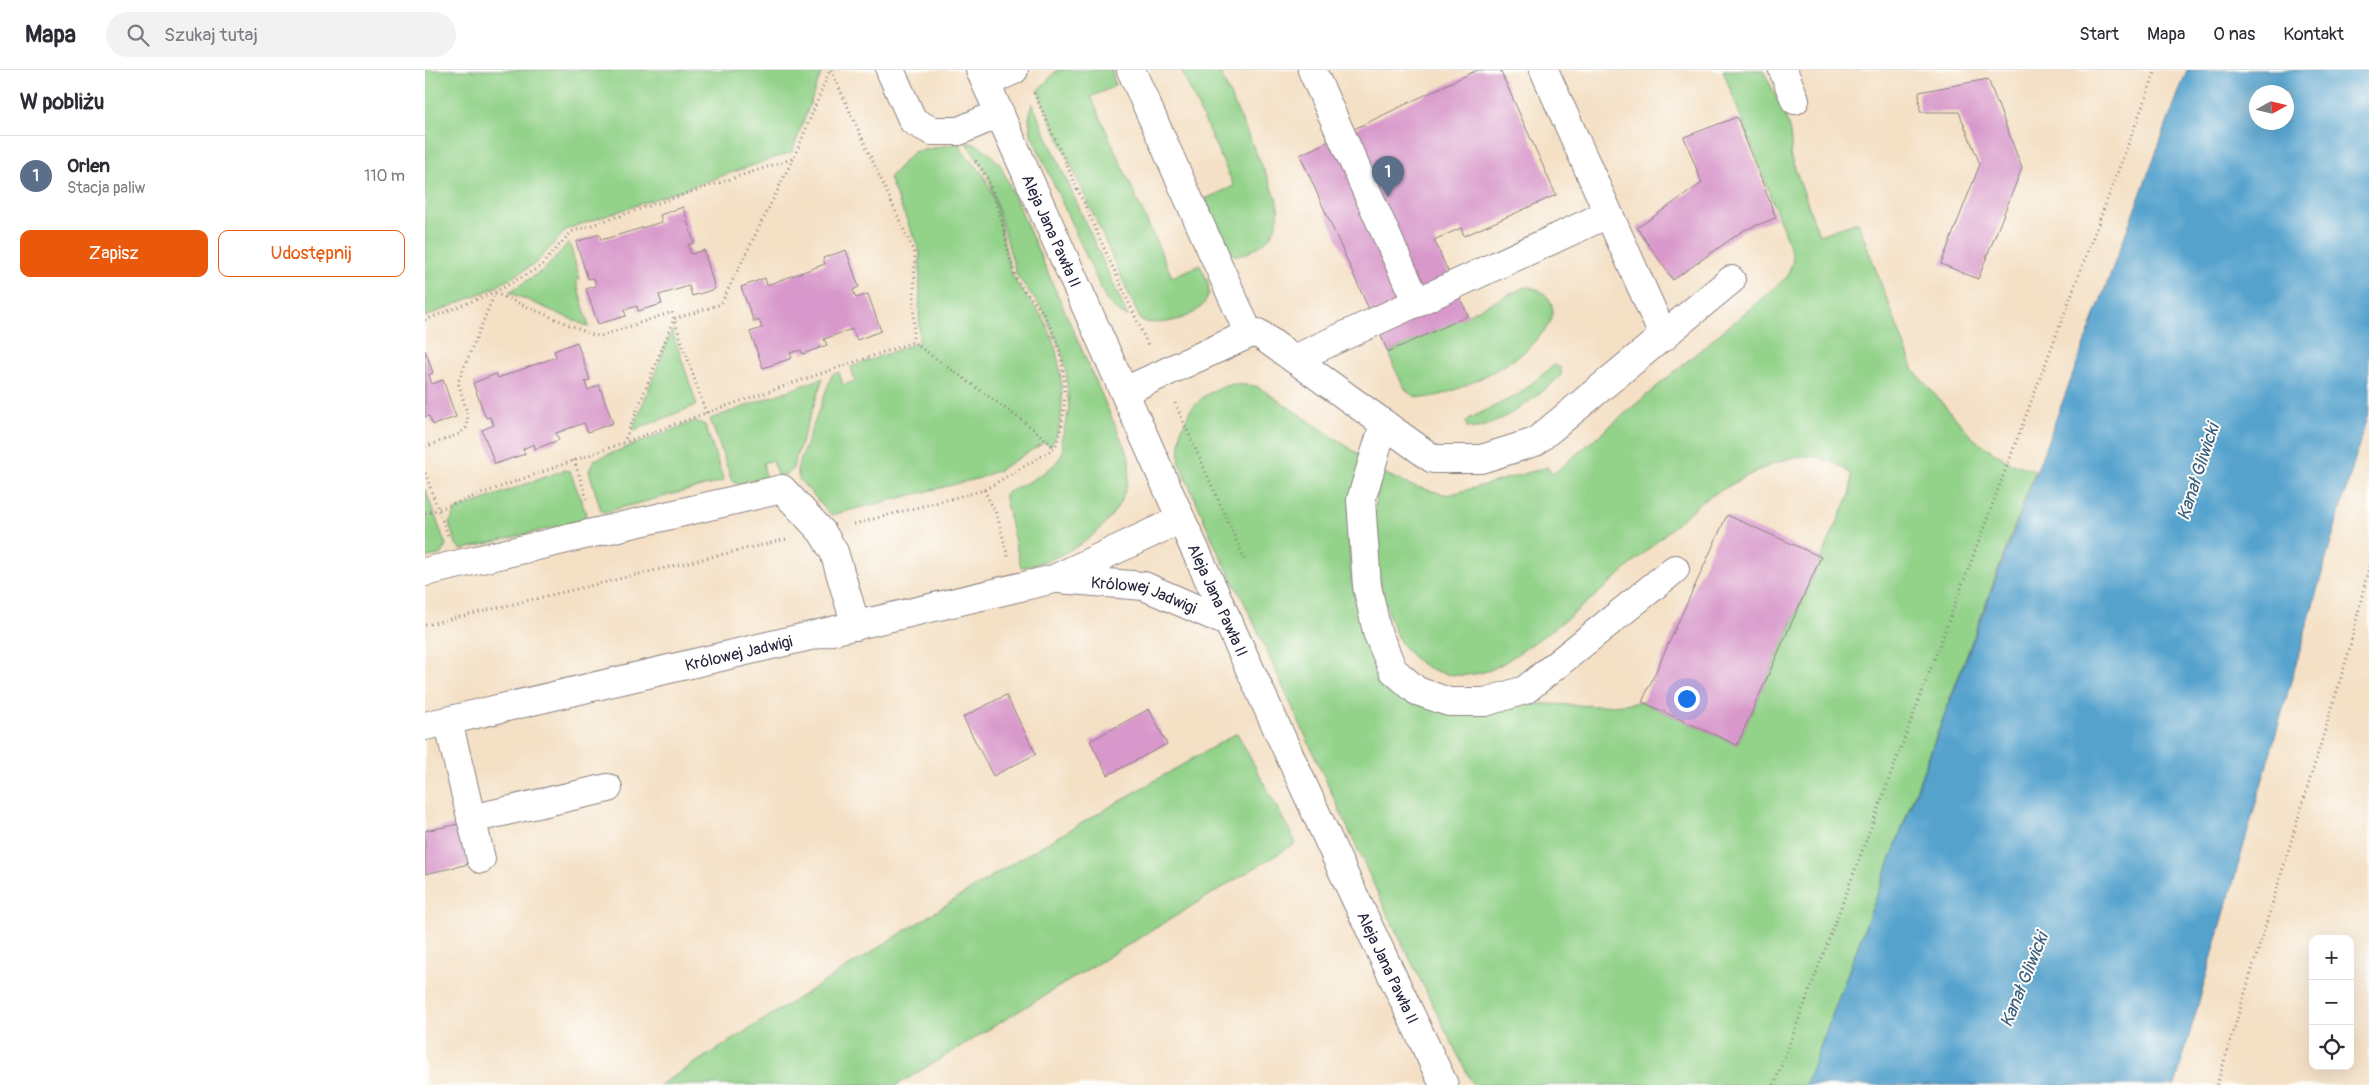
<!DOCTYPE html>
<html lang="pl">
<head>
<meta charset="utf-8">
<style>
  body { margin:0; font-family:Pangolin,sans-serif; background:#f2f2f3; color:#2b2b33 }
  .controls { position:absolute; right:15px; bottom:15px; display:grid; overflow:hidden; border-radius:10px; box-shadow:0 5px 20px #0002 }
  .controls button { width:45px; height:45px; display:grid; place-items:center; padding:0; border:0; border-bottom:1px solid #e1e1e2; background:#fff; color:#2b2b33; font:25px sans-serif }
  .compass { position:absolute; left:1824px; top:15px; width:45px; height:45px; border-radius:50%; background:#fff; box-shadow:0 5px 20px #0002; rotate:82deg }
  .you { position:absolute; left:1261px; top:628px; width:18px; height:18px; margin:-12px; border:4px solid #fff; border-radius:50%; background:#1a73e8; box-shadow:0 0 0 8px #1a73e833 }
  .badge { display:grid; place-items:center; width:32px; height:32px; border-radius:50%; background:#ea580c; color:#fff; font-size:16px; font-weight:700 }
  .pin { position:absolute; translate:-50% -41px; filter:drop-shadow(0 1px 2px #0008) }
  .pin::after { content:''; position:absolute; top:26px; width:18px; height:15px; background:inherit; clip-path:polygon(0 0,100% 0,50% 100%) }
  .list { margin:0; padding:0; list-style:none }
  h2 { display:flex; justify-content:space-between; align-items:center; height:65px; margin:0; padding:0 20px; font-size:21px }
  h2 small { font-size:16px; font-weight:400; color:#7c7c81 }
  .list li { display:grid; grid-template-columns:32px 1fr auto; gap:15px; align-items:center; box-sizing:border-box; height:80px; padding:0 20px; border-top:1px solid #e1e1e2 }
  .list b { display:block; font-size:19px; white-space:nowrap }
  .list p { margin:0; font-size:16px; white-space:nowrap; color:#7c7c81 }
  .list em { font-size:16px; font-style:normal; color:#7c7c81 }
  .actions { display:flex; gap:10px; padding:15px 20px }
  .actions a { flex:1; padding:11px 0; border:1px solid #ea580c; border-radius:10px; text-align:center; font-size:18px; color:#ea580c }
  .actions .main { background:#ea580c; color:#fff }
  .icon { flex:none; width:28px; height:28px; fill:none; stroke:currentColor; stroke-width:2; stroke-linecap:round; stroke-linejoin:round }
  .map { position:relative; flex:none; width:1944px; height:1015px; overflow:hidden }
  header { display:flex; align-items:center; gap:30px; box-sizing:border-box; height:70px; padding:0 25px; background:#fff; border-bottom:1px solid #e1e1e2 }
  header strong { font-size:24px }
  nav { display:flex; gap:28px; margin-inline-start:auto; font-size:18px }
  .search { width:350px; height:45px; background:#f2f2f3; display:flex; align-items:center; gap:12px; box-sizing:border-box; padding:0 18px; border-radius:28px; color:#7c7c81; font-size:19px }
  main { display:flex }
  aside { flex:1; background:#fff }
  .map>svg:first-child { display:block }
  .green { fill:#92d289; stroke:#5a7a62 }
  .water { fill:#54a2cd; stroke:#3b6284; fill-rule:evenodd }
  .building { fill:#d898cb }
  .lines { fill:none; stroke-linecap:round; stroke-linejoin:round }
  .minor-casing { stroke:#8b8180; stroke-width:30 }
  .major-casing { stroke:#8b8180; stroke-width:30 }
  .path { stroke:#8b8180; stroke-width:3; stroke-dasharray:1 4; stroke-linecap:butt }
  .minor { stroke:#fff; stroke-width:28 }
  .major { stroke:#fff; stroke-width:28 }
  .labels { text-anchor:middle; stroke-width:4; stroke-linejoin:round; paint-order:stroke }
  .street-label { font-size:16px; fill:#22223b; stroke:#fdfcf7 }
  .water-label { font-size:18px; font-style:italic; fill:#385c7d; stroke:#fdfcf7 }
</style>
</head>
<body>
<header>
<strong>Mapa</strong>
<div class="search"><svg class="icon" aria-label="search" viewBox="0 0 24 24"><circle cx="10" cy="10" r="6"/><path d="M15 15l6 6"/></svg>Szukaj tutaj</div>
<nav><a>Start</a><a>Mapa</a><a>O nas</a><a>Kontakt</a></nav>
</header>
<main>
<aside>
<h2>W pobliżu<small></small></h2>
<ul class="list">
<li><span class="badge" style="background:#5c6f8a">1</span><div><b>Orlen</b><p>Stacja paliw</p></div><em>110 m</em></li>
</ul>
<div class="actions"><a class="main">Zapisz</a><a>Udostępnij</a></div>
</aside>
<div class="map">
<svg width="1944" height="1015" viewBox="0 0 1944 1015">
  <rect width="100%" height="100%" fill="#fdfcf7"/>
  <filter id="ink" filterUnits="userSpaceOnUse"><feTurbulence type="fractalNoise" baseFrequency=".02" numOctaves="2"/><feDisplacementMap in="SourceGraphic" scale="10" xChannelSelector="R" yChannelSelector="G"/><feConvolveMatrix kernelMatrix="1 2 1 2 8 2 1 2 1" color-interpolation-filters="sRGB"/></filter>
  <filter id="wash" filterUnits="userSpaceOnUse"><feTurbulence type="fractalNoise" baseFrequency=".0096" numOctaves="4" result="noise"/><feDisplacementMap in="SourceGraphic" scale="20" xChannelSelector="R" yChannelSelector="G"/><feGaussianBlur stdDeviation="1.12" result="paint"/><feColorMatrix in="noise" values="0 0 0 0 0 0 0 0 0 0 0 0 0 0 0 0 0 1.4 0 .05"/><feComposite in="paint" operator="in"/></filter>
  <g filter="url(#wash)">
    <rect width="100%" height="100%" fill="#f4e0c5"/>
    <!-- green -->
    <g class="green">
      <path d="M0,0H397V1L367,82L142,159L111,193L71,217L0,247Z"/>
      <path d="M632,0H687L690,16L666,27L747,207L775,195C779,204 786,214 783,225C778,248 736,257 716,251L613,21Z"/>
      <path d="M756,0H794L852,129C857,153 848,170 826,181C818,185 812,188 804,182L780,129L809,116Z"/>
      <path d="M1298,0H1338C1350,26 1371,56 1365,85L1394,165L1433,152L1489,301L1549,369L1584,392L1610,401L1381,1015H1048L959,837L820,534L793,482L754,392L756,360L766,339L778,327L793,318L809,314L831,316L841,322L938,387L924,441L925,494L928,519L941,570L960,606L1098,633L1176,636L1217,632L1312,675L1426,422V404C1414,394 1397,386 1381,386C1352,386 1300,418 1276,432C1221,480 1168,533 1107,574C1094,582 1080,594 1065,600C1022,615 982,597 967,554C959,530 948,487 948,462C947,441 953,421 957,402L984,415L1023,425L1123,397L1128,404L1362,207L1368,190L1367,183Z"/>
      <path d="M607,33L703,247L691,240L681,230L606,64L604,49Z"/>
      <path d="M534,73C537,86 552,94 559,106C575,136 576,170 586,201C592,219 606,230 616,245C636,274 647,348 625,377L620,372L574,400L555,408L406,445L374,409L372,399L407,305L414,302L418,315L430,311L426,297L494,272L495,182L464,108L488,82Z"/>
      <path d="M541,73C555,72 565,84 575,94L704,387C709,448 650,487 596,498L579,424C594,416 649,394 636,371L644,339L641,299L636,280L618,240L592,206L563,105Z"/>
      <path d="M144,172L155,209L151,210L164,257L84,222L120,199Z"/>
      <path d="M1100,217C1121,217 1136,237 1123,256C1115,266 1104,278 1094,286C1075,299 1014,333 993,327C983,325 979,318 975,309C971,300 964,291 966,281Z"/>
      <path d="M247,260L272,335L207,361Z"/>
      <path d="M1129,295L1136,298V305C1123,320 1060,367 1042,357L1041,352L1045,348L1093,325Z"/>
      <path d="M398,308L367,400L362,404L352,405L348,390L338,393L341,407L312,414L307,411L285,349Z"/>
      <path d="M270,351L280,355L299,411L180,442L176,441L164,401L169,390Z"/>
      <path d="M139,400L145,401L161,443L158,450L36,480L31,474L24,454L31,440Z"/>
      <path d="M0,419L21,475L17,484L0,488Z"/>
      <path d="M812,663L871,773L472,1015H235L591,791Z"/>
    </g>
    <!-- water -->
    <path class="water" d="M1762,0H1944V340L1750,1015H1381ZM1832,22H1862V52H1832Z"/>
    <g id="blocks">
      <!-- building -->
      <g class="building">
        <path d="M1052,0H1075L1131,125L1039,166L1036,158L1009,170L1043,246L963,282L875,85Z"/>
        <path d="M1563,9L1597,98L1553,209L1516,194L1555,94L1534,42H1495L1494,22Z"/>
        <path d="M1312,47L1351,148L1319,160L1248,210L1212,158L1277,113L1259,67Z"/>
        <path d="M258,137L269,173L263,175L266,184L279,180L290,219L267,226L264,216L234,225L237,234L213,241L212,236L199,240L201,246L173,254L161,219L171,216L169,208L163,209L151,172L174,164L176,170L237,152L235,145Z"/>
        <path d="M421,180L434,217L428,220L431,228L443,224L456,261L432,270L427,259L399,269L402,275L378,284L376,280L365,283L367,288L338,298L325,262L337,258L334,250L329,252L316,217L340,208L342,215L400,194L398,188Z"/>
        <path d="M152,272L165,310L160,312L163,320L174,315L188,353L163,362L159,353L131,363L134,370L110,379L109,374L98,379L100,384L70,394L57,360L69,355L65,347L61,348L48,313L71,304L73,308L131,287L129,281Z"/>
        <path d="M0,280L8,303L4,305L7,314L18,310L31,347L8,355L4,346L0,347Z"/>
        <path d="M1302,445L1396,487L1312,675L1217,632Z"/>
        <path d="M581,625L611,684L568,706L538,647Z"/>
        <path d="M724,639L742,674L683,705L665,671Z"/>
        <path d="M34,754L44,794L0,804V761Z"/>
      </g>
    </g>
  </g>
  <g filter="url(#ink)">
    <use href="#blocks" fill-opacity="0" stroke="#8b8180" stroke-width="1"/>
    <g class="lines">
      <!-- minor casing -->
      <g class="minor-casing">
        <g id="minor">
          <path d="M465,0L488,51L507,61H534L575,43"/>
          <path d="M706,0L824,264"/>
          <path d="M887,0L992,233"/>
          <path d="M1119,0L1239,267"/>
          <path d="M1358,0L1370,30"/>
          <path d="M561,13L589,0"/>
          <path d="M869,289L1183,144"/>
          <path d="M700,321L824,264L833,263L1008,389H1056L1110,372L1306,210"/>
          <path d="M959,354L936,430L942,516L952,562L968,600L992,621L1024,632H1060L1100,620L1250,499"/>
          <path d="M0,502L357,419L397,462L409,482L431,556"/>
          <path id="s1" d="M633,509L719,516L804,553"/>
          <path d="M23,651L56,789"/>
          <path id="s2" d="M0,656L629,509L756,449"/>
          <path d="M46,749L183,718"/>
        </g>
      </g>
      <!-- major casing -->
      <g class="major-casing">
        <g id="major">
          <path id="s3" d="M555,0L756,449L924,815L1019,1015"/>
        </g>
      </g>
      <!-- path -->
      <g class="path">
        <path d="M406,0L490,184L488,272"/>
        <path d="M609,23L723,275"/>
        <path d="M70,223L168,265L176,266L247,242L249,249L199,372"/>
        <path d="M0,250L70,222L115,197L146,162L369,88L405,0"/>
        <path d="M750,333L820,490"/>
        <path d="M281,343L249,249L296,234L368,89"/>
        <path d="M0,377L34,364L41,358L43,346L33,312L70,223"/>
        <path d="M149,390L163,432"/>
        <path d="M0,403L23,466"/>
        <path d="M559,420L572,445L583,487"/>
        <path d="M0,444L281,343L488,272L606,357L630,378"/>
        <path d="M429,454L559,420L630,378C645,336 643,286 620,246C611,231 595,220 589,203C577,165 576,121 549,89"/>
        <path d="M0,555L362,469"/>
        <path d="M1349,1015L1731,0"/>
        <path d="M1792,1015L1924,581L1944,496"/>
      </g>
      <!-- minor -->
      <use href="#minor" class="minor"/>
      <!-- major -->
      <use href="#major" class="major"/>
    </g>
  </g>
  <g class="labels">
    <!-- street labels -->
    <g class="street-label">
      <text dy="6" stroke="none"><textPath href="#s3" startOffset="176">Aleja Jana Pawła II</textPath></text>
      <text dy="6" stroke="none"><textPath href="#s1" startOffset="88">Królowej Jadwigi</textPath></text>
      <text dy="6" stroke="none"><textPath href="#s3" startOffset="581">Aleja Jana Pawła II</textPath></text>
      <text dy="6" stroke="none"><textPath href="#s2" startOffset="322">Królowej Jadwigi</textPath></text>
      <text dy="6" stroke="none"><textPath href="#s3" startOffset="986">Aleja Jana Pawła II</textPath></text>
    </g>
    <!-- water labels -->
    <g class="water-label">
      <text transform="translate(1773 402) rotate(-72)" y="6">Kanał Gliwicki</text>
      <text transform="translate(1599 910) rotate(-68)" y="6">Kanał Gliwicki</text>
    </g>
  </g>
</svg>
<div class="controls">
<button>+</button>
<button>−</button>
<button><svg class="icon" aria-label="locate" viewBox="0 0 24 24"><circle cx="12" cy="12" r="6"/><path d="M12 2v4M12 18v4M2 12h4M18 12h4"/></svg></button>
</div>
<svg class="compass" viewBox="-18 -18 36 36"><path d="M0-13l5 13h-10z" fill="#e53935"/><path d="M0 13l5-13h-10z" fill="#7c7c81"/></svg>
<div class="you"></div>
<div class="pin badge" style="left:963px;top:127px;background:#5c6f8a">1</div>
</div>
</main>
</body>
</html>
